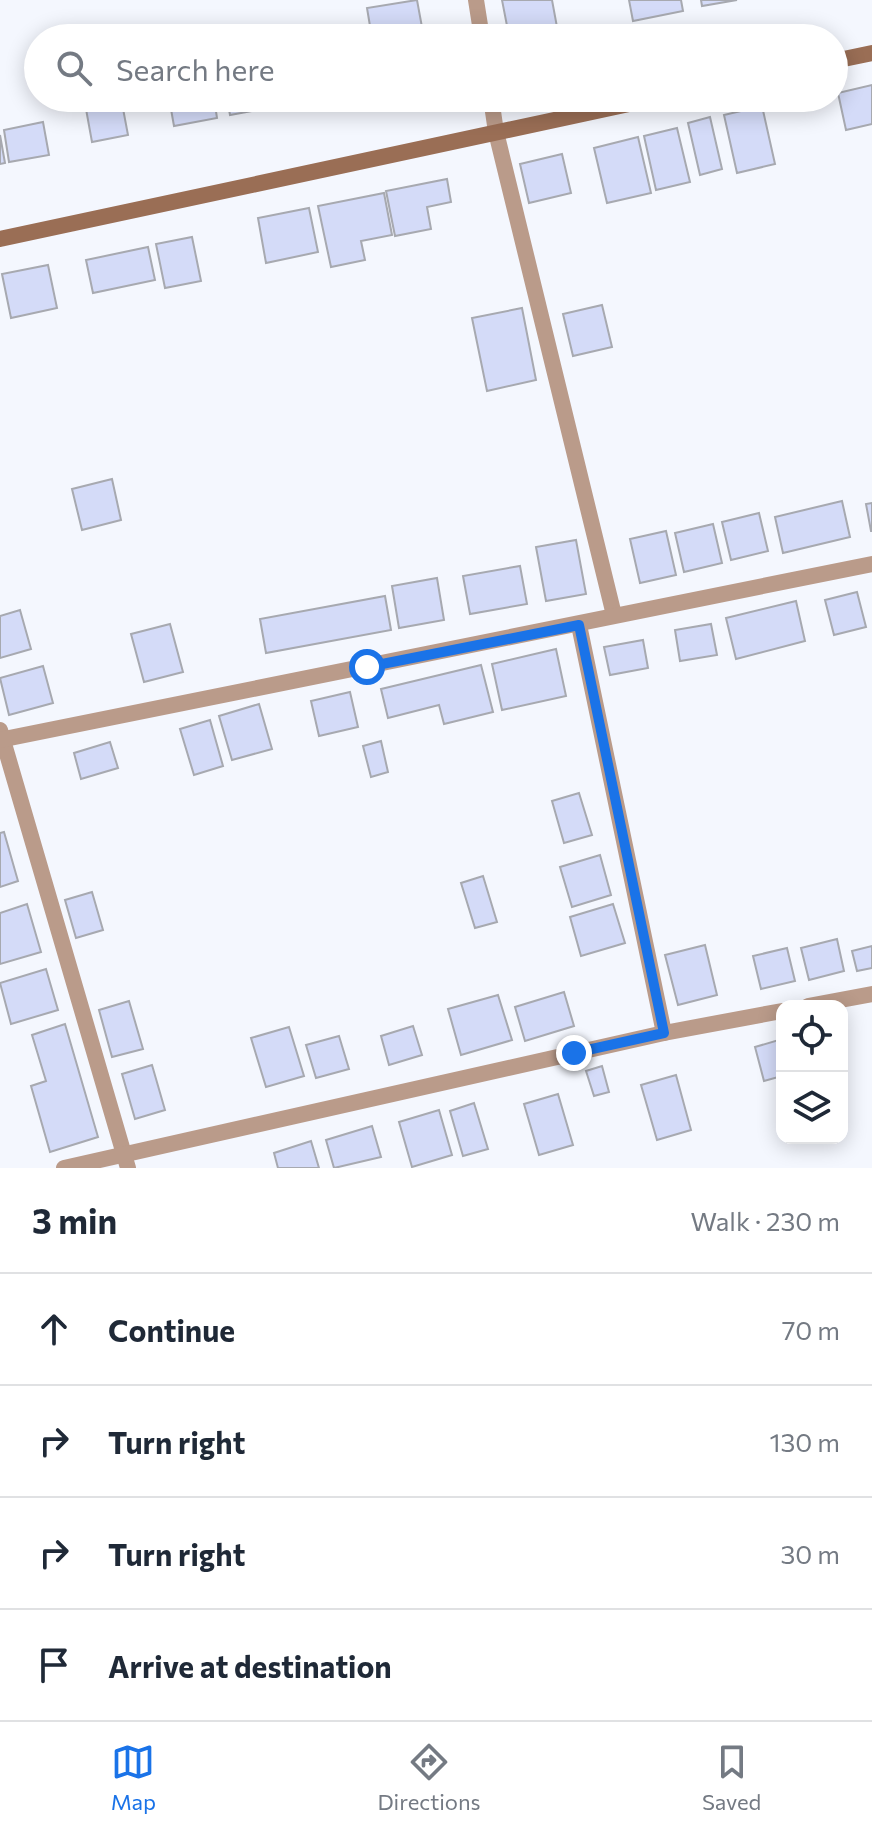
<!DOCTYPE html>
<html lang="en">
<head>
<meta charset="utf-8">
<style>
  body { margin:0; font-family:Commissioner,sans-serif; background:#f6f6f7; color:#1f2937 }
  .controls { position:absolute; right:24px; bottom:24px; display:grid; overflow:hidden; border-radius:16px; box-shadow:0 4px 20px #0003 }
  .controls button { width:72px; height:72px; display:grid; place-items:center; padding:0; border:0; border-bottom:2px solid #e0e1e3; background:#fff; color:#1f2937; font:40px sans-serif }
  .stop { position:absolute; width:24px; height:24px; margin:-18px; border:6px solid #1a73e8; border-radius:50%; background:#fff }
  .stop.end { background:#1a73e8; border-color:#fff; box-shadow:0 2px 8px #0008 }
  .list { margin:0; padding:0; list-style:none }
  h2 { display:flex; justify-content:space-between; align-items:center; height:104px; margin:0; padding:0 32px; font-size:34px }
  h2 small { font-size:26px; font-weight:400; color:#747a83 }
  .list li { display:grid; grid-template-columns:52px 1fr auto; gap:24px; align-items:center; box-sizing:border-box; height:112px; padding:0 32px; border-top:2px solid #e0e1e3 }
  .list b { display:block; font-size:30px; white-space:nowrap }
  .list em { font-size:26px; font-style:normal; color:#747a83 }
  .icon { flex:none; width:44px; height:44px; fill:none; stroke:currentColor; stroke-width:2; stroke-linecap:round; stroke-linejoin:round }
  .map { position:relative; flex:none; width:872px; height:1168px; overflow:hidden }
  .search { position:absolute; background:#fff; box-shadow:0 4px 20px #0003; left:24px; right:24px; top:24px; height:88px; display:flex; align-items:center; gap:20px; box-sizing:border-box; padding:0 28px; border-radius:44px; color:#747a83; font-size:30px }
  .sheet { height:552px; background:#fff }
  nav { display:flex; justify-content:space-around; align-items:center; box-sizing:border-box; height:112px; border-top:2px solid #e0e1e3; background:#fff; font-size:22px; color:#747a83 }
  nav a { display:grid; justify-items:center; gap:4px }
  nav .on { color:#1a73e8 }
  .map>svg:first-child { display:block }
  .building { fill:#d4dbf8; stroke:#a7a9b0; stroke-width:2 }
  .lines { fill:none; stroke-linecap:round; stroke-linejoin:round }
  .street { stroke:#ba9b8a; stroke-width:16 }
  .secondary { stroke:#9a6e55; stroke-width:16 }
  .route { stroke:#1a73e8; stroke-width:10 }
</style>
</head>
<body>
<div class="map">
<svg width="872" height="1168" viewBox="0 0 872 1168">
  <rect width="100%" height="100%" fill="#f4f7fe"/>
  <!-- building -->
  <g class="building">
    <path d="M417,0L424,38H372L367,8Z"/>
    <path d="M502,0H552L557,27L509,36Z"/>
    <path d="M629,0H681L683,11L633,21Z"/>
    <path d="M701,0H737L702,6Z"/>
    <path d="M872,85V124L846,130L838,93Z"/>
    <path d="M84,98H121L128,135L92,142Z"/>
    <path d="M169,98H214L217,118L174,126Z"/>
    <path d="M227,98H307L308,101L230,115Z"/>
    <path d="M762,106L775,164L737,173L724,115Z"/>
    <path d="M710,117L722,169L700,175L688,123Z"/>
    <path d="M43,122L49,155L9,162L4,130Z"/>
    <path d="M677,128L690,182L656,190L644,136Z"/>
    <path d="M0,135L5,163L0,164Z"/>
    <path d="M638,137L651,193L607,203L594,148Z"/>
    <path d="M562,154L571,193L529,203L520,164Z"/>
    <path d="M447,179L451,202L427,207L431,229L395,236L386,191Z"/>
    <path d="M384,193L392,235L361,241L365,260L331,267L318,206Z"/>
    <path d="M309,208L318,252L266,263L258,218Z"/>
    <path d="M192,237L201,281L165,288L156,244Z"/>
    <path d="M148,247L155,280L93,293L86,260Z"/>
    <path d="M48,265L57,308L11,318L2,274Z"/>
    <path d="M602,305L612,347L573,356L563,314Z"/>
    <path d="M522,308L536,380L487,391L472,318Z"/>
    <path d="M112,479L121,520L82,530L72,489Z"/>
    <path d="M842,501L850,537L783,553L775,517Z"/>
    <path d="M872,503V531H871L866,504Z"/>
    <path d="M759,513L768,551L731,560L722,522Z"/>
    <path d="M713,524L722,563L684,572L675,533Z"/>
    <path d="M666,531L676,575L640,583L630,539Z"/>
    <path d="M576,540L586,594L546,601L536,547Z"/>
    <path d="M520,566L527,604L470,614L463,576Z"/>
    <path d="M437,578L444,620L399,628L392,586Z"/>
    <path d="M857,592L866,627L834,635L825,600Z"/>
    <path d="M385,596L391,630L266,653L260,619Z"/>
    <path d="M796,601L805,641L736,659L726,618Z"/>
    <path d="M20,610L31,649L0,658V616Z"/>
    <path d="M170,624L183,672L144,682L131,634Z"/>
    <path d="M711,624L717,655L680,661L675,630Z"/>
    <path d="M643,640L648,668L610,675L604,647Z"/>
    <path d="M556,649L566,696L502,710L492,664Z"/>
    <path d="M481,665L493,712L444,724L439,705L388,718L381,689Z"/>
    <path d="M43,666L53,703L9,715L0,678Z"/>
    <path d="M350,692L358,727L319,736L311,701Z"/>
    <path d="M259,704L272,749L232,760L219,716Z"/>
    <path d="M210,720L223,766L194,775L180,729Z"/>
    <path d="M381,741L388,772L371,777L363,746Z"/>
    <path d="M110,742L118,768L81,779L74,753Z"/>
    <path d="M579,793L592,835L564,843L552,801Z"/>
    <path d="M4,832L18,881L0,887V833Z"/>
    <path d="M600,855L611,895L572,907L560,867Z"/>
    <path d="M483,876L497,922L475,928L461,883Z"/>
    <path d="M92,892L103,930L76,938L65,900Z"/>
    <path d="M27,904L41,952L0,964V913Z"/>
    <path d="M613,904L625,943L581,956L570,917Z"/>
    <path d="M837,939L844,971L809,980L801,948Z"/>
    <path d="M705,945L717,995L678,1005L665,955Z"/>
    <path d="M872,946V968L857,971L852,951Z"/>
    <path d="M787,948L795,981L761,989L753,956Z"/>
    <path d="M46,969L58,1010L11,1024L0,983Z"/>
    <path d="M564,992L574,1026L525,1041L515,1007Z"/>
    <path d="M498,995L512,1040L461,1055L448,1009Z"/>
    <path d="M129,1001L143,1049L112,1057L99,1010Z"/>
    <path d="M65,1024L98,1137L50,1152L31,1086L46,1081L32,1035Z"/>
    <path d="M413,1026L422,1055L389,1065L381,1036Z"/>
    <path d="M289,1027L304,1076L266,1087L251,1038Z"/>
    <path d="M339,1036L349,1069L316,1078L306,1045Z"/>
    <path d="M782,1039V1076L764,1081L755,1047Z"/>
    <path d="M152,1065L165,1110L135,1119L122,1074Z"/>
    <path d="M602,1066L609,1092L594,1096L586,1071Z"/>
    <path d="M676,1075L691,1130L657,1140L641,1085Z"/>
    <path d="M558,1094L573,1145L539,1155L524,1104Z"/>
    <path d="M474,1103L488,1149L463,1156L450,1111Z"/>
    <path d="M439,1110L452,1155L412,1167L399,1122Z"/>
    <path d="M372,1126L381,1157L334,1168L326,1140Z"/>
    <path d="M311,1141L319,1168H278L274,1153Z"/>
  </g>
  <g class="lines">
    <!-- street -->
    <g class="street">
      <path d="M476,0L482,38"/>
      <path d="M491,98L496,132L614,615"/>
      <path d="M579,625L664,1033"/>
      <path d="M0,730L128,1168"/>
      <path d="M0,740L872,564"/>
      <path d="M808,1006L872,994"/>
      <path d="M64,1168L664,1033L782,1011"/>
    </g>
    <!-- secondary -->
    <g class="secondary">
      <path d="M834,61L872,53"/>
      <path d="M0,239L657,98"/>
    </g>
  </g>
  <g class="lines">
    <!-- route -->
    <path class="route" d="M367,667L579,625L664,1033L574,1053"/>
  </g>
</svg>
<div class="controls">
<button><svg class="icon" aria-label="locate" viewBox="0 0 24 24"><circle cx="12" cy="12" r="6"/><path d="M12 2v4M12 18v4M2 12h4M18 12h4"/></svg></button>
<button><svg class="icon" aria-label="layers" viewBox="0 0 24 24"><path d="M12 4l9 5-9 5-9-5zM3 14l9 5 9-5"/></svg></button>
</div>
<div class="stop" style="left:367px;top:667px"></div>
<div class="stop end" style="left:574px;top:1053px"></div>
<div class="search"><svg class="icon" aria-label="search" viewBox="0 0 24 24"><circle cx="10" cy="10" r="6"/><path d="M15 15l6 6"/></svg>Search here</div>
</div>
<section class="sheet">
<h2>3 min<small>Walk · 230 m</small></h2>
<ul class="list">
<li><svg class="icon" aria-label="ahead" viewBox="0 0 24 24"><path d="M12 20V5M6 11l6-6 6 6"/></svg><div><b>Continue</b></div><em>70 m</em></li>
<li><svg class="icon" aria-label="right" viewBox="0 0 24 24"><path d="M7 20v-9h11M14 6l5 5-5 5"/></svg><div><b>Turn right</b></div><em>130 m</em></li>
<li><svg class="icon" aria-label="right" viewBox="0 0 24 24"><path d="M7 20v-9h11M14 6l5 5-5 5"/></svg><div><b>Turn right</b></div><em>30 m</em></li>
<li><svg class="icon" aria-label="arrive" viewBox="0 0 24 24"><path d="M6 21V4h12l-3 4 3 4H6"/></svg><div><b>Arrive at destination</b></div></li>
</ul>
</section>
<nav>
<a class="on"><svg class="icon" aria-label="map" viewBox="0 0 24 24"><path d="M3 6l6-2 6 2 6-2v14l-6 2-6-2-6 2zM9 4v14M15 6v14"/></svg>Map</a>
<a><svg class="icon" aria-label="directions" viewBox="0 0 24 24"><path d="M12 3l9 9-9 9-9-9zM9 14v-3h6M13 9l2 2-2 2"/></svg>Directions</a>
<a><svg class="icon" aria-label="saved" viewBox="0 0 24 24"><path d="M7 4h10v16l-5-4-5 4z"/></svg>Saved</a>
</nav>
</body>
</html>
